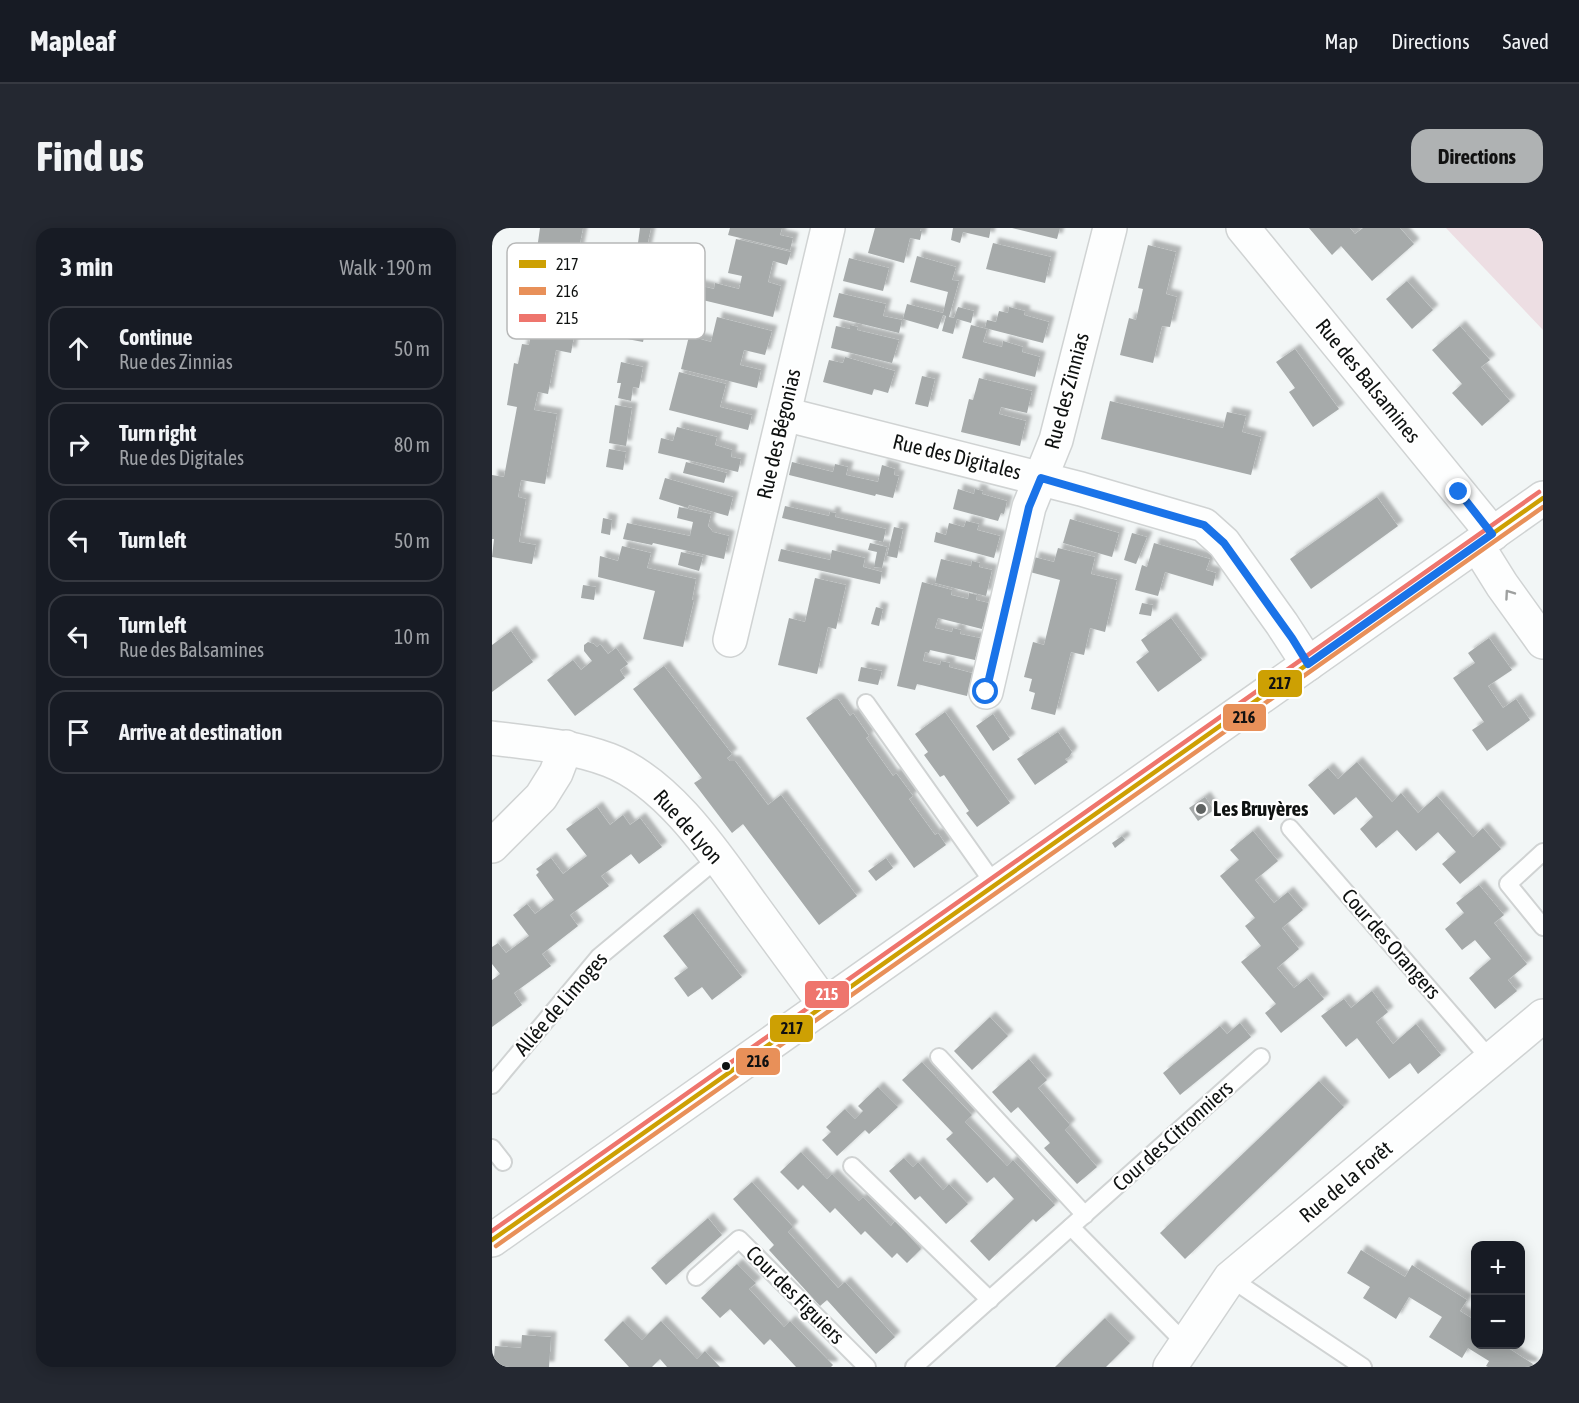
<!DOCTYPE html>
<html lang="en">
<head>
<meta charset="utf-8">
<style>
  body { margin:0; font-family:"Asap Condensed",sans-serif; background:#242831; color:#f1f3f6 }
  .controls { position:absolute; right:18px; bottom:18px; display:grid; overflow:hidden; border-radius:12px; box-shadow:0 3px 15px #0003 }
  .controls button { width:54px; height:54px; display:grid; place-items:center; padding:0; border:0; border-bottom:2px solid #363941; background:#171b24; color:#f1f3f6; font:30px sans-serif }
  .stop { position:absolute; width:18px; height:18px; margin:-14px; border:4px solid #1a73e8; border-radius:50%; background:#fff }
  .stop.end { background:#1a73e8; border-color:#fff; box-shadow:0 2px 6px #0008 }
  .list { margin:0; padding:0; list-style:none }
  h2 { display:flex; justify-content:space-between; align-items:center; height:78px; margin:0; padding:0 24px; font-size:26px }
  h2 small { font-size:20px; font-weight:400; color:#9ea1a6 }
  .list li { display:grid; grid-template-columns:39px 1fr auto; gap:18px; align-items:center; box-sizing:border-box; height:84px; margin:0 12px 12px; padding:0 12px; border:2px solid #363941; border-radius:18px }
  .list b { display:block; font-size:22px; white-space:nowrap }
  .list p { margin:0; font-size:20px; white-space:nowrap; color:#9ea1a6 }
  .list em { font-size:20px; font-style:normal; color:#9ea1a6 }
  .icon { flex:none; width:33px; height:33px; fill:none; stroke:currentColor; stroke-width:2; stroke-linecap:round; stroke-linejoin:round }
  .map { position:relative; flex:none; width:1051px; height:1139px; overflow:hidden; border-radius:18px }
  header { display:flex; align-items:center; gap:36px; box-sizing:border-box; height:84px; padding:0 30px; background:#171b24; border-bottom:2px solid #363941 }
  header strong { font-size:28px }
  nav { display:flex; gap:33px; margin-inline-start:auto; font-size:21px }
  .intro { display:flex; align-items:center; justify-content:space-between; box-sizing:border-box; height:144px; padding:0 36px }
  h1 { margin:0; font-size:42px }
  .button { padding:15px 27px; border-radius:18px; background:#afb2b3; color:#111; font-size:21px; font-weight:700 }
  main { display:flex; gap:36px; padding:0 36px }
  aside { flex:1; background:#171b24; border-radius:18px; box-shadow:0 3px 15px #0003 }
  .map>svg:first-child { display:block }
  .green { fill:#eddee3 }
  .building { fill:#a6aaaa; filter:url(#shadow) }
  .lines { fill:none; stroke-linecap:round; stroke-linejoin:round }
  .service-casing { stroke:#d0d3d3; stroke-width:20 }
  .minor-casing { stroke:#d0d3d3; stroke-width:36 }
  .secondary-casing { stroke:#d0d3d3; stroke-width:36 }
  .service { stroke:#fdfefe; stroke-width:16 }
  .minor { stroke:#fdfefe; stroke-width:33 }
  .secondary { stroke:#fdfefe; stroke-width:33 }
  .bus-1-casing { stroke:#fff; stroke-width:9 }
  .bus-2-casing { stroke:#fff; stroke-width:9 }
  .bus-3-casing { stroke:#fff; stroke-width:9 }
  .bus-1 { stroke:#cda003; stroke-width:4.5 }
  .bus-2 { stroke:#e89059; stroke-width:4.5 }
  .bus-3 { stroke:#ee756d; stroke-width:4.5 }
  .oneway { stroke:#9ea09f }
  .route { stroke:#1a73e8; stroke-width:8 }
  .poi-dot { fill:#5e6261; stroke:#fff; stroke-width:2 }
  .bus-dot { fill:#0f1211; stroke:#fff; stroke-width:2 }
  .labels { text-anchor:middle; stroke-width:4.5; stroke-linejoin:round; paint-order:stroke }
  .street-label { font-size:21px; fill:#0f1211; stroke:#fff }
  .poi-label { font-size:21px; font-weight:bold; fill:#0f1211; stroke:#fff; text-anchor:start }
  .key { fill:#fff; stroke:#b7b8b8; stroke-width:1.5 }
  .key-label { font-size:16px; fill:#0f1211 }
  .line-badge { stroke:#fff; stroke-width:2 }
  .badge-label { font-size:16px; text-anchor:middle; font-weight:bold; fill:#fff }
  .pale-badge-label { font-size:16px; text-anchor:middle; font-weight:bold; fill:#111 }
</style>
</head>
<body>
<header>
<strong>Mapleaf</strong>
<nav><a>Map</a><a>Directions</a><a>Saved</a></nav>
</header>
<div class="intro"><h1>Find us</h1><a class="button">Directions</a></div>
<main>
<aside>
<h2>3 min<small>Walk · 190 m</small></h2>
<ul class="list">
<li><svg class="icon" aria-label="ahead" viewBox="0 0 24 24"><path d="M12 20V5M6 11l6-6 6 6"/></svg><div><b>Continue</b><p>Rue des Zinnias</p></div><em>50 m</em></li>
<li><svg class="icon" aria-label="right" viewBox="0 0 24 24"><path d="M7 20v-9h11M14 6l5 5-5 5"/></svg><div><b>Turn right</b><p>Rue des Digitales</p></div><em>80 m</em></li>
<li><svg class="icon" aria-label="left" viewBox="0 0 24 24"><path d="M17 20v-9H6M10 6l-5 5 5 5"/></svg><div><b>Turn left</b></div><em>50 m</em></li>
<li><svg class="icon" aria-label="left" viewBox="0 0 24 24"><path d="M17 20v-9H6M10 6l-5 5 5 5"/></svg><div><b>Turn left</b><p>Rue des Balsamines</p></div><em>10 m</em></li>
<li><svg class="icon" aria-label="arrive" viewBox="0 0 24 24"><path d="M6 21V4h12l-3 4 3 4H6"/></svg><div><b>Arrive at destination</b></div></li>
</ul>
</aside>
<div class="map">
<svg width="1051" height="1139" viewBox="0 0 1051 1139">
  <defs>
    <filter id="shadow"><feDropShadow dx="5.5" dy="-5.5" stdDeviation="1.5" flood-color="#0004"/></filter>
  </defs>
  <rect width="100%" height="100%" fill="#f2f6f6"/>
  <!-- green -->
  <path class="green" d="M954,0H1051V102Z"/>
  <!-- building -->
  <g class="building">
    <path d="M48,0H91L84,35L95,37L79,125L64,122L56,166L46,164L42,182L65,186L53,256L29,252L26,269L34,271L27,314L44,317L40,336L0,329L2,311H0V247L12,249L25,179L15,177L22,135L26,136L30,116L37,117L53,29L44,28Z"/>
    <path d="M148,0H159L154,23H157L150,54L141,52Z"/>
    <path d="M238,0H290L288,7L301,10L298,22L236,7Z"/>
    <path d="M383,0H429L428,3H430L428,12L418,10L412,35L376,25Z"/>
    <path d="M461,0H499L497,10L471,4L468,15L459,12Z"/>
    <path d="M520,0H568L565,11Z"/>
    <path d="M817,0H858L863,6L871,0H908L922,16L880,53L849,18L840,27Z"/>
    <path d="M244,11L299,24L295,37L281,33L276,54L289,58L281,89L198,69L201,56L222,61L223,55L247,61L250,48L236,45Z"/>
    <path d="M501,15L559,29L553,55L494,41Z"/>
    <path d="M656,17L684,24L674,66L685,69L678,99L670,98L661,135L628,127L637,90L644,92L651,61L646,60Z"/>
    <path d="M425,28L464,39L460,52L467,53L457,89L462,90L466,79L482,83L479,95L465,91L461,106L450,103L454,88L451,87L446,101L411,91L415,76L451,85L456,64L418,54Z"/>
    <path d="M357,30L397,40L391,63L351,53Z"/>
    <path d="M915,53L941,82L920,101L894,71Z"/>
    <path d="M142,58L162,63L151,114L130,110Z"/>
    <path d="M347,65L394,76L391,88L410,92L407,105L341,89Z"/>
    <path d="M517,79L533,83L532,87L557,94L551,115L493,100L495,92L504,94L507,83L516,85Z"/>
    <path d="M225,89L280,103L273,127L252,122L248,137L269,142L265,160L189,141L197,108L219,114Z"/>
    <path d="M358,97L366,99L365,102L407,112L400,135L339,120L344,98L358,101Z"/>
    <path d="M479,97L495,101L491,114L510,119L511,113L531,119L530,124L548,129L543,149L470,130Z"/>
    <path d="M968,98L998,132L989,139L1018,173L990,198L960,165L970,156L940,122Z"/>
    <path d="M803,121L847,181L821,199L797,164L803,160L784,134Z"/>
    <path d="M353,129L403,143L396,165L382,161L380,167L331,154L337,132L351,135Z"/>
    <path d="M129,134L151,139L147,160L141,159L139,173L126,170L129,155H125Z"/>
    <path d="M187,144L234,156L228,179L260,187L256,202L177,182Z"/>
    <path d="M430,148L443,151L436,179L423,176Z"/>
    <path d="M487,150L540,163L535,185L509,179L507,186L534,193L528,218L469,204L477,171L481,172Z"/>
    <path d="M618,173L731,200L735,184L754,188L750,204L769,209L759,247L609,211Z"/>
    <path d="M123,177L140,180L134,218L117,215Z"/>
    <path d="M185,199L225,209L223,217L240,222L239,229L249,231L246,244L166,225L169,210L181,213Z"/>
    <path d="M117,221L134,224L131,242L114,239Z"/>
    <path d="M194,234L235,245L232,255L191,245Z"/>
    <path d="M300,234L341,244L343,236L356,239L354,247L386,254L390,237L403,241L402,247L407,248L401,270L384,266L383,268L297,247Z"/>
    <path d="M173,250L241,269L236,288L197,277L196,280L167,271Z"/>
    <path d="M466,261L482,266L483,261L491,263L490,266L515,273L512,286L509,285L506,293L461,281Z"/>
    <path d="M885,269L906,298L819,361L798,331Z"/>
    <path d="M293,278L337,288L338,284L344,285L343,289L394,301L391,314L290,290Z"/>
    <path d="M187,279L219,286L216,298L221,304L237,308L232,331L161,315L160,317L131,311L135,295L198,308L201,294L185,290Z"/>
    <path d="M111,290L120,292L118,307L109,305Z"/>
    <path d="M578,291L627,305L620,329L571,315Z"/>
    <path d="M474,293L487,296L485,302L508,308L502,330L442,314L444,304L454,307L457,295L472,299Z"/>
    <path d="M402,299L411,301L405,330L395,328Z"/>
    <path d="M640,305L655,309L644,336L632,332Z"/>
    <path d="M378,315L395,319L390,340L382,339L385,324L376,322Z"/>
    <path d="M662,315L718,331L714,342L724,345L721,358L673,344L666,368L643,362L650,337L655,339Z"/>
    <path d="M130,318L159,325L155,340L204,351L200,372H202L191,419L151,411L163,363L106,349L108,328L126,333Z"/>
    <path d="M566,320L603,329L599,346L625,352L613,404L598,400L592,427L579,424L563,487L539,481L543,465L537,463L540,451L532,449L541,414L552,417L568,352L538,344L542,329L562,334Z"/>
    <path d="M289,321L338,332L340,322L373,330L371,339L390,344L388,356L286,333Z"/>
    <path d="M189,324L211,329L207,343L186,337Z"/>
    <path d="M449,331L479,338L480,333L488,335L487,339L500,342L494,368L443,355Z"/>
    <path d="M323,350L354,357L344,401L336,399L325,446L286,437L297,390L313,394Z"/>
    <path d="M430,354L460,362L459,367L476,371L477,365L485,367L484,372L497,375L490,401L446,390L443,400L460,404L461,400L469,402L468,406L488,410L483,432L438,422L437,425L433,424L431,433L448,437L449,433L458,435L457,439L480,445L475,468L425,456L423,462L405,458Z"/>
    <path d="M91,357L104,359L102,372L89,370Z"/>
    <path d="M650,375L661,377L659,388L647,386Z"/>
    <path d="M384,379L391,381L387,398L379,396Z"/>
    <path d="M679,390L710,432L666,464L644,434L657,424L649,412Z"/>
    <path d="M19,403L41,434L0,464V417Z"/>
    <path d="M997,410L1020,442L996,458L1011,480L1024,471L1038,492L995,523L980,502L992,494L961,450L983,435L976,425Z"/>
    <path d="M96,414L102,416L105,419L108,416L116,426L124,420L136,436L128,442L133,450L83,488L55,452L81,432L89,442L100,433L92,423V417Z"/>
    <path d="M172,438L240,526L235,530L238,533H243L276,577L289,567L365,668L327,697L251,596L240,605L202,555L210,550L141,461Z"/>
    <path d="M369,439L390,443L386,457L366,453Z"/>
    <path d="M341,471H346L358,488L361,485L377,508L374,510L401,548L404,545L421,568L417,571L443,607L446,605L454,617L422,640L314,490Z"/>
    <path d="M453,484L518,575L485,599L474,585L477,583L452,547L448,549L432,527L436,524L423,506Z"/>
    <path d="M501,486L518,511L501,523L484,498Z"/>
    <path d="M566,504L580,524L577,529L573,531L576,534L543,557L525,531Z"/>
    <path d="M865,534L900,574L909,565L926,585L945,568L981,609L991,600L1009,621L968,656L950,636L964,624L946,604L924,623L905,602L884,620L868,601L881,589L864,569L842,587L816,557L836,540L846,551Z"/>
    <path d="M713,569L722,582L706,593L697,580Z"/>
    <path d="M105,579L118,597L131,587L138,597L148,590L170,619L147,636L139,626L109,648L117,658L78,687L86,698L50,726L59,738L22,765L30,777L0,799V752L8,746L0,736V719L6,715L14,725L37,708L21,687L35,676L43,686L62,672L44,647L47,644L44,641L59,630L71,646L95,628L74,601Z"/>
    <path d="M761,603L786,633L763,652L782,675L796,664L811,682L790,700L807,721L785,740L802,760L815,750L832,771L789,805L773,785L784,776L749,734L769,718L753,698L763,690L728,648L747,632L738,622Z"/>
    <path d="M630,608L633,612L623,620L620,615Z"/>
    <path d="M394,630L401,640L384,653L376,643Z"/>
    <path d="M987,657L1012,687L1002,695L1035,736L1016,752L1025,763L1003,781L977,750L999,731L983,712L970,722L953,701L972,685L964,675Z"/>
    <path d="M201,685L250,749L220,772L210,759L196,769L182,750L196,740L171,708Z"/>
    <path d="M880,763L896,784L884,794L901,816L924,796L949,827L926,846L918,835L897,851L865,810L854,819L829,788L852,771L859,780Z"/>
    <path d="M498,789L516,808L480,842L462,823Z"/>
    <path d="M748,795L759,809L688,867L671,845L728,798L735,806Z"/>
    <path d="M537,831L555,852L546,860L578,897L573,902L605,939L585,956L552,920L558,915L526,879L519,885L500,864Z"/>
    <path d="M430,834L480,887L473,894L515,938L521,932L563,977L544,994L541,991L497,1033L478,1013L522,971L502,949L495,955L454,911L461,905L410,852Z"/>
    <path d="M827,853L852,879L693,1031L668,1005Z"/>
    <path d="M386,859L406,879L377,906L373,902L345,928L330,912L339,904L334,899L353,881L363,891L371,883L366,878Z"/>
    <path d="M309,924L335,951L340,946L367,973L371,969L399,998L403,993L429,1021L415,1035L405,1025L400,1030L373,1003L369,1007L343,980L338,985L311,957L306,962L288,944Z"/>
    <path d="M412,930L421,939L426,934L451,962L457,956L476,976L454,996L428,968L423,972L397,943Z"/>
    <path d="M260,954L301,999L296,1004L346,1060L353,1054L403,1109L384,1126L335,1072L328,1078L277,1022L282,1017L241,971Z"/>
    <path d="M216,990L230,1007L174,1057L159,1040Z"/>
    <path d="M869,1022L913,1049L920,1037L975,1072L968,1083L984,1093V1116H1010L1041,1136L1039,1139H996L994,1138L997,1133L976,1120L970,1130L937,1109L950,1089L917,1069L904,1091L871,1070L878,1059L855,1045Z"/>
    <path d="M245,1036L264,1055L257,1061L292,1099L298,1093L341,1137L339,1139H304L278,1111L272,1117L238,1081L228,1090L209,1070Z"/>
    <path d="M613,1090L638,1115L614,1139H563Z"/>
    <path d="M131,1093L150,1112L169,1093L205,1131L213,1123L228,1139H175L168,1131L160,1139H137L112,1112Z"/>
    <path d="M30,1107L59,1109L57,1139H1L3,1118L29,1120Z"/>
  </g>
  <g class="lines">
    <!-- service casing -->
    <g class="service-casing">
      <g id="service">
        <path d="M374,475L503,657"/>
        <path d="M798,600L999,832"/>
        <path d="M1051,624L1016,656L1051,699"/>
        <path d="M447,829L593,987"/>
        <path d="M0,857L107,729L226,630"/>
        <path d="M0,920L11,934"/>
        <path d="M360,938L498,1072"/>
        <path d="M579,999L694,1116"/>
        <path d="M204,1049L247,1011L375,1139"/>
        <path d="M738,1050L871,1139"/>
        <path d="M422,1139L769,829"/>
      </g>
    </g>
    <!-- minor casing -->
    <g class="minor-casing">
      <g id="minor">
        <path d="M751,0L1001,306"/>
        <path d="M292,186L589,261L712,297L732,315L790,396L816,436"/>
        <path d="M985,317L1010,357L1051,414"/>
        <path d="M238,412L336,0"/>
        <path d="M494,464L537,279L564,212L618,0"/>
        <path d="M0,510C40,515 79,518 117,532C177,555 224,627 260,677C284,710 309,744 333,777"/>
        <path d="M0,618L49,569L64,545L74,519"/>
        <path d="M678,1139L738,1050L1051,788"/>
      </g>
    </g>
    <!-- secondary casing -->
    <g class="secondary-casing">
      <path id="secondary" d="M0,1012L1051,270"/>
    </g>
    <!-- service -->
    <use href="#service" class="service"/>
    <!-- minor -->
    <use href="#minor" class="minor"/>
    <!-- secondary -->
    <use href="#secondary" class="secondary"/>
    <!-- bus-1 casing -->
    <g class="bus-1-casing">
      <path id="bus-1" d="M0,1012L1051,270"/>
    </g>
    <!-- bus-2 casing -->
    <g class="bus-2-casing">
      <path id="bus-2" d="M4,1018L1051,279"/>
    </g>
    <!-- bus-3 casing -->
    <g class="bus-3-casing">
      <path id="bus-3" d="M0,1003L1047,264"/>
    </g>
    <!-- bus-1 -->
    <use href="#bus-1" class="bus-1"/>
    <!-- bus-2 -->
    <use href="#bus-2" class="bus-2"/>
    <!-- bus-3 -->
    <use href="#bus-3" class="bus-3"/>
  </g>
  <!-- one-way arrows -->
  <defs><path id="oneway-chevron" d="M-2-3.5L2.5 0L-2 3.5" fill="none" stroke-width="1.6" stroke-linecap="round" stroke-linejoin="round" transform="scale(1.5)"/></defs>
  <use class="oneway" href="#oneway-chevron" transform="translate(1017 366) rotate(-125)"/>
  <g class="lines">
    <!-- route -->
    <path class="route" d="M494,464L537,279L549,250L712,297L732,315L800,410L816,436L1000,306L967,264"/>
  </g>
  <!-- markers -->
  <circle class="poi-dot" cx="709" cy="581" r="6"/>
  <circle class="bus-dot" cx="234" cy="838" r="5"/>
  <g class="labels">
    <!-- street labels -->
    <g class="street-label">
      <text transform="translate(876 153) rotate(51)" y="7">Rue des Balsamines</text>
      <text transform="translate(575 163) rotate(-75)" y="7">Rue des Zinnias</text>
      <text transform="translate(287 206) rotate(-77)" y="7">Rue des Bégonias</text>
      <text transform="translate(465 229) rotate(14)" y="7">Rue des Digitales</text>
      <text transform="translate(196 599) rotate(48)" y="7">Rue de Lyon</text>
      <text transform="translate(899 716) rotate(49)" y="7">Cour des Orangers</text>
      <text transform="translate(69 776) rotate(-49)" y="7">Allée de Limoges</text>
      <text transform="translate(681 908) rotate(-42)" y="7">Cour des Citronniers</text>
      <text transform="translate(854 954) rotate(-40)" y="7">Rue de la Forêt</text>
      <text transform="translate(303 1067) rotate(45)" y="7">Cour des Figuiers</text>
    </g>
    <!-- poi labels -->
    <g class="poi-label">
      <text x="721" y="588">Les Bruyères</text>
    </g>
  </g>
  <!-- legend -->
  <rect x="15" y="15" width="198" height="96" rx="9" class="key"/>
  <rect x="27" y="32" width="27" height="8" fill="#cda003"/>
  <rect x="27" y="59" width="27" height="8" fill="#e89059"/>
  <rect x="27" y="86" width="27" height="8" fill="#ee756d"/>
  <g class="key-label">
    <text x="64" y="42">217</text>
    <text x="64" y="69">216</text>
    <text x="64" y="96">215</text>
  </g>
  <g class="line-badge">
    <rect x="765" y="441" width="46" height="29" rx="6" fill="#cda003"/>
    <rect x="730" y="475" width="45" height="29" rx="6" fill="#e89059"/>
    <rect x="312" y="752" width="46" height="29" rx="6" fill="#ee756d"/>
    <rect x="277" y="786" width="45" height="29" rx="6" fill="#cda003"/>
    <rect x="243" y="819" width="46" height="29" rx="6" fill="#e89059"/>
  </g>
  <g class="badge-label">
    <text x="335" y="772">215</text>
  </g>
  <g class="pale-badge-label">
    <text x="788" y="461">217</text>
    <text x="752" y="495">216</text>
    <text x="300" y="806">217</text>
    <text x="266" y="839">216</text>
  </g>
</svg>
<div class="controls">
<button>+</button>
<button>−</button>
</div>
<div class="stop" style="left:494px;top:464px"></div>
<div class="stop end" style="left:967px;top:264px"></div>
</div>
</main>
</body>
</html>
